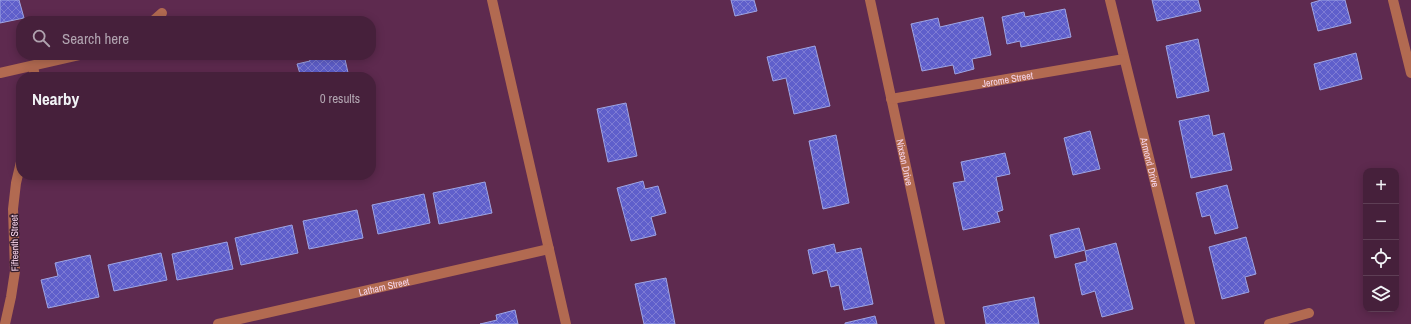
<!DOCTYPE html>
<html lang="en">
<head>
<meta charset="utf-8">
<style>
  body { margin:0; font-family:"Archivo Narrow",sans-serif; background:#502d46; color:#f1f3f6 }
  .controls { position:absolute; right:12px; bottom:12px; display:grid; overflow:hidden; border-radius:8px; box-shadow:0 2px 10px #0003 }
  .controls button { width:36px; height:36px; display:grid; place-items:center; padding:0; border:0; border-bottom:1px solid #5e3e55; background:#46203b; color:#f1f3f6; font:20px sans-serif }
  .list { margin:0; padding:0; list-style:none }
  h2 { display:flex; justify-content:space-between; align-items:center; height:52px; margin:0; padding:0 16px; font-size:17px }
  h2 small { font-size:13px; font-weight:400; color:#b0a3af }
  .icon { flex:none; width:22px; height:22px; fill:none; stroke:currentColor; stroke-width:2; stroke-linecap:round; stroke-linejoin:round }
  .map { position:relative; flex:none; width:1411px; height:324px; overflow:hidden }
  .search { position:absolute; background:#46203b; box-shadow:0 2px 10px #0003; left:16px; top:16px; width:360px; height:44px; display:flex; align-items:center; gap:10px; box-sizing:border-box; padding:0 14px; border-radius:16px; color:#b0a3af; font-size:15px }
  .panel { position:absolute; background:#46203b; box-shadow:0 2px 10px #0003; left:16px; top:72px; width:360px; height:108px; border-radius:16px }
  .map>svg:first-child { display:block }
  .building { fill:url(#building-cross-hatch); stroke:#9ea5e4 }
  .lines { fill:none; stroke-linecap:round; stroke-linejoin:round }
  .minor { stroke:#b26a51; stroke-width:10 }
  .labels { text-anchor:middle; stroke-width:3; stroke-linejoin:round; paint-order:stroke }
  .street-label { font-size:10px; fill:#f6d4ea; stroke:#351d2d }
</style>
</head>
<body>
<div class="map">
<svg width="1411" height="324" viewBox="0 0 1411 324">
  <defs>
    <pattern id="building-cross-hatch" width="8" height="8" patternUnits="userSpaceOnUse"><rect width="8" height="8" fill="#5f5fcb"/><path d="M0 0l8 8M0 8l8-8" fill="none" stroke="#7e7cd4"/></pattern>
  </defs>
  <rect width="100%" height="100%" fill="#5e2a4f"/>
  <!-- building -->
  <g class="building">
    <path d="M0,0H19L24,18L0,23Z"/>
    <path d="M731,0H754L757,11L735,16Z"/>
    <path d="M1152,0H1198L1201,11L1157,21Z"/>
    <path d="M1321,0H1345L1351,23L1318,31L1311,3Z"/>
    <path d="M1065,9L1071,37L1021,47L1020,41L1007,44L1002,17L1024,12L1025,17Z"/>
    <path d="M983,17L991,55L972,59L974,69L955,74L953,65L922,71L911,24L938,18L940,27Z"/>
    <path d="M1198,39L1209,91L1177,98L1166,46Z"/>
    <path d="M815,46L830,106L794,114L786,78L773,81L767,57Z"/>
    <path d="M1356,53L1362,79L1320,90L1314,64Z"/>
    <path d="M308,55H344L349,77H301L297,64L310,61Z"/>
    <path d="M626,103L637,156L608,162L597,109Z"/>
    <path d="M1209,115L1213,136L1224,133L1232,170L1191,178L1179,121Z"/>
    <path d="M1090,131L1100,169L1073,175L1064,138Z"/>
    <path d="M836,135L849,203L823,209L809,141Z"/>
    <path d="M1005,153L1010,174L996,177L1003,210L997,212L1000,222L963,230L953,183L965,181L961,162Z"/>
    <path d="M643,181L645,189L658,186L666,213L651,217L656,235L631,241L617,188Z"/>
    <path d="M485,182L492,213L439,224L433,193Z"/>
    <path d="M1227,185L1238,228L1215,234L1210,215L1202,217L1196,193Z"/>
    <path d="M424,194L430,223L378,234L372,205Z"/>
    <path d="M357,210L363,238L309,249L303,221Z"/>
    <path d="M292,225L298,253L241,265L235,238Z"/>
    <path d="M1079,228L1085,250L1055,258L1050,235Z"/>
    <path d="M1246,237L1256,274L1245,277L1249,292L1222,299L1209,247Z"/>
    <path d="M227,242L233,269L177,280L172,254Z"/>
    <path d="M1116,243L1133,309L1102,317L1095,291L1082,295L1075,264L1087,261L1085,251Z"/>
    <path d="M834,244L836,253L861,248L873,304L844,310L839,285L831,287L827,270L813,274L808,250Z"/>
    <path d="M161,253L167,280L114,291L108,265Z"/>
    <path d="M90,255L99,297L48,308L41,280L58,276L55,263Z"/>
    <path d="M666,278L675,324H644L635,284Z"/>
    <path d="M1034,297L1039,324H986L983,307Z"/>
    <path d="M515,310L518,324H480L497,320L496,315Z"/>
    <path d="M875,316L877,324H845V323Z"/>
  </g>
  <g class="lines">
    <!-- minor -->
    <g class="minor">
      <path d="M492,0L566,324"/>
      <path id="s1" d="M870,0L940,324"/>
      <path id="s2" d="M1110,0L1190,324"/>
      <path d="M1393,0L1411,73"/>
      <path d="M153,21L162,13"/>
      <path d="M33,66L35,77"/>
      <path d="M0,73L79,55"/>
      <path id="s3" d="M891,99L1124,59"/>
      <path d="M5,324L11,297L15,271L13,209L16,183L21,162"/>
      <path id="s4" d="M218,324L549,249"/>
      <path d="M1269,324L1309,313"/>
    </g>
  </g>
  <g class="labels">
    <!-- street labels -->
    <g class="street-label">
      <text dy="4" stroke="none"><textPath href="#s3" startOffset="118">Jerome Street</textPath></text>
      <text dy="4" stroke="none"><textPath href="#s1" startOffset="166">Nixson Drive</textPath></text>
      <text dy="4" stroke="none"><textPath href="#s2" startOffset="167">Armond Drive</textPath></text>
      <text transform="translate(14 243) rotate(-91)" y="4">Fifteenth Street</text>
      <text dy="4" stroke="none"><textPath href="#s4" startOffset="170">Latham Street</textPath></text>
    </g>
  </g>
</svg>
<div class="controls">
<button>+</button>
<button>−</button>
<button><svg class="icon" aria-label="locate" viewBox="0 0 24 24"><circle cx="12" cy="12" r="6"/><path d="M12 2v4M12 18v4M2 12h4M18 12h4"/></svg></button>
<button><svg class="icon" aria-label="layers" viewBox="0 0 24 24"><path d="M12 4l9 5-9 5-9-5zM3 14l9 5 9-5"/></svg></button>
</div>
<div class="search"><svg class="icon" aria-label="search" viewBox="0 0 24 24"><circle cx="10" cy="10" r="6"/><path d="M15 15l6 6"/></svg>Search here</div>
<section class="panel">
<h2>Nearby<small>0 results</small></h2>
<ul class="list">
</ul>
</section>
</div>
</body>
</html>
